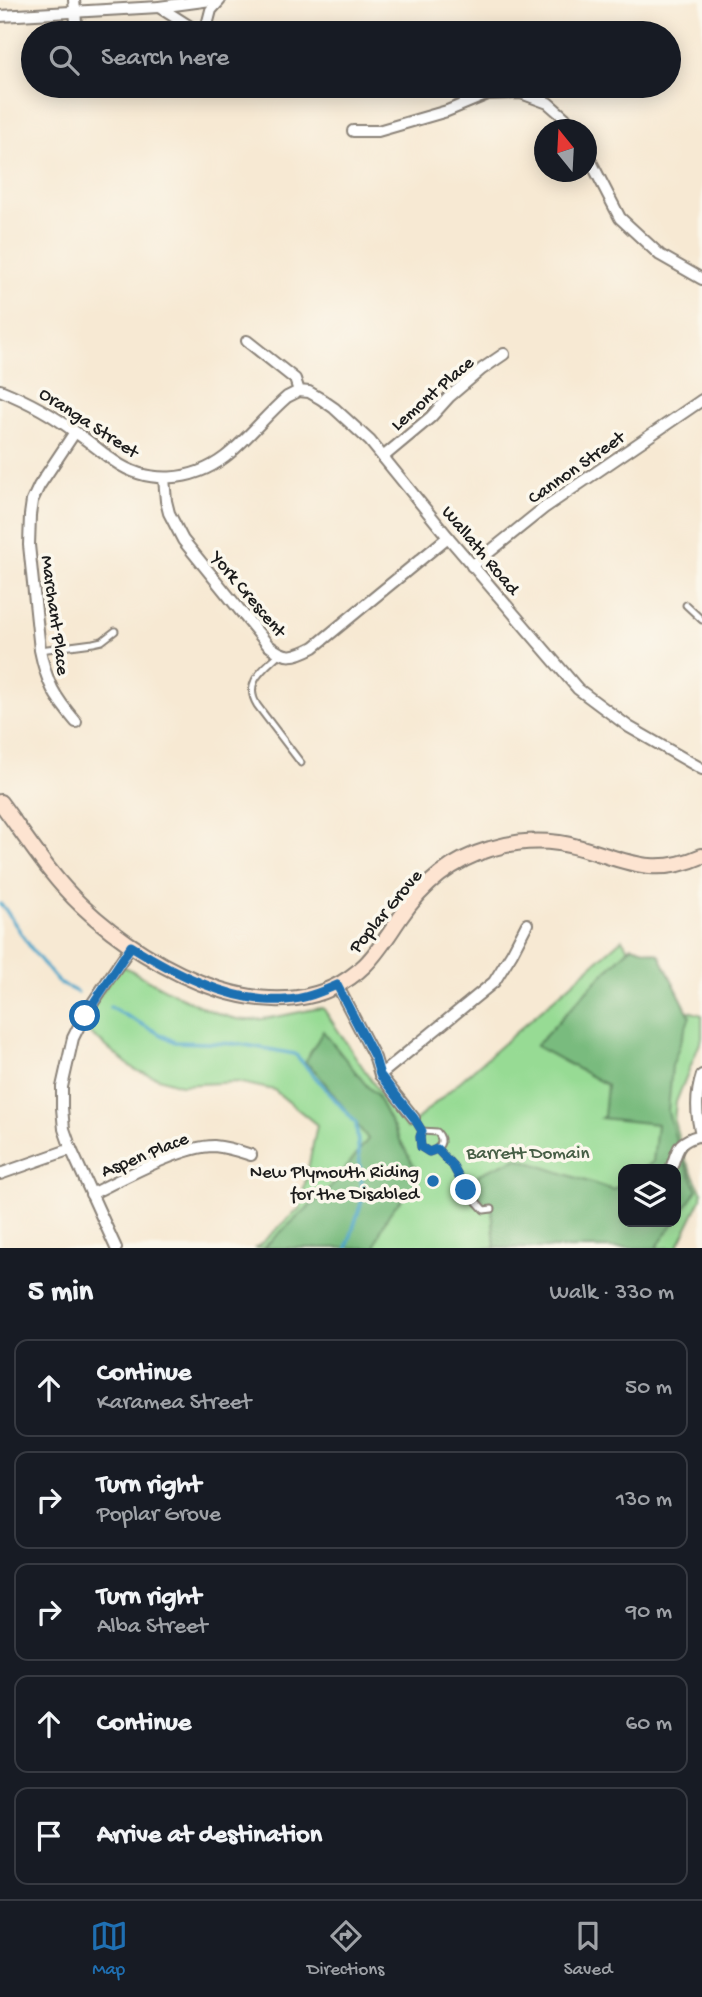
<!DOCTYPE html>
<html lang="en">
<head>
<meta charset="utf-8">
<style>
  body { margin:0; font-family:"Gochi Hand",sans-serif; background:#20242c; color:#f1f3f6 }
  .controls { position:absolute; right:21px; bottom:21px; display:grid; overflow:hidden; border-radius:14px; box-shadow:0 4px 18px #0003 }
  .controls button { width:63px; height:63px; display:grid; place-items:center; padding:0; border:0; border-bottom:2px solid #363941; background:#171b24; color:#f1f3f6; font:35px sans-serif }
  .compass { position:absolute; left:534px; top:119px; width:63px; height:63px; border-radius:50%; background:#171b24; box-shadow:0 4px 18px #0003; rotate:342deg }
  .stop { position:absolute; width:21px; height:21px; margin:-16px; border:5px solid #1f6fb2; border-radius:50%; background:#fff }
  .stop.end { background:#1f6fb2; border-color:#fff; box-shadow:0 2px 7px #0008 }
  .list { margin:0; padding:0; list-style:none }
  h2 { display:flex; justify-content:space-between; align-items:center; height:91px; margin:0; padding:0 28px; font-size:30px }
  h2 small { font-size:23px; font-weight:400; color:#9ea1a6 }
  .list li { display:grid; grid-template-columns:46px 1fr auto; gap:21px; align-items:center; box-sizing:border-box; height:98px; margin:0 14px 14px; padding:0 14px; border:2px solid #363941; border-radius:14px }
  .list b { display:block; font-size:26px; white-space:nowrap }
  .list p { margin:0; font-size:23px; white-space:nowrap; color:#9ea1a6 }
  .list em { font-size:23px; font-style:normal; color:#9ea1a6 }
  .icon { flex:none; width:38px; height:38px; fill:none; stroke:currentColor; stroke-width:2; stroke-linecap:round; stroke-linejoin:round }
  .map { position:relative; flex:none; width:702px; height:1248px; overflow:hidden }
  .search { position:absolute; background:#171b24; box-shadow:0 4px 18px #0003; left:21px; right:21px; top:21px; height:77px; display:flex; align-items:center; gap:18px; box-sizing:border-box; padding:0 24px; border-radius:38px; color:#9ea1a6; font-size:26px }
  .sheet { height:651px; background:#171b24 }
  nav { display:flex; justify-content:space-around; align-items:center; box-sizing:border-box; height:98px; border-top:2px solid #363941; background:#171b24; font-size:19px; color:#9ea1a6 }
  nav a { display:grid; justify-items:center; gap:4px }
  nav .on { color:#1f6fb2 }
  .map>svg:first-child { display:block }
  .green { fill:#97db94; stroke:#5a7c58; stroke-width:2; fill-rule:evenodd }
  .forest { fill:#79bb7e; stroke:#4a6c4d; stroke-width:2 }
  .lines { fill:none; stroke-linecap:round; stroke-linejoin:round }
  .stream { stroke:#4ca5c9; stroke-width:3.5 }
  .lane-casing { stroke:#8a8278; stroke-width:9 }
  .street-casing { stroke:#8a8278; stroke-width:14 }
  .secondary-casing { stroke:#8a8278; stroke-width:18 }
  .lane { stroke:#fff; stroke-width:5 }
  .street { stroke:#fff; stroke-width:10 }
  .secondary { stroke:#fde4d1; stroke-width:14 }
  .route { stroke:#1f6fb2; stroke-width:9 }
  .poi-dot { fill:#1f6fb2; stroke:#fbf7ec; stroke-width:2.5 }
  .labels { text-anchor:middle; stroke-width:7; stroke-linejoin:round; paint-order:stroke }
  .street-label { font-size:19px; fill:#1c1c1c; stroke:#fbf7ec }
  .park-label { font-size:19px; fill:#475f46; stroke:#fbf7ec }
  .poi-label { font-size:19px; fill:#1c1c1c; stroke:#fbf7ec; text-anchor:end }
</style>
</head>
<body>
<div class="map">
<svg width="702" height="1248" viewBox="0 0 702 1248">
  <rect width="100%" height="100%" fill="#fbf7ec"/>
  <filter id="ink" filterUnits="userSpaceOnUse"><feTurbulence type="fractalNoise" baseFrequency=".0143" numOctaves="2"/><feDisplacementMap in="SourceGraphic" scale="14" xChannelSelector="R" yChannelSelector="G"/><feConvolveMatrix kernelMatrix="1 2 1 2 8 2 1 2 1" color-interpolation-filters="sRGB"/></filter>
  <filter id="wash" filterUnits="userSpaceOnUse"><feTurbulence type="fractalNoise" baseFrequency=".00686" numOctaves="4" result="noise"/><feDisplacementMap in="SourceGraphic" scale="28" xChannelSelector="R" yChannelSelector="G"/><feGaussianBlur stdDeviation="1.57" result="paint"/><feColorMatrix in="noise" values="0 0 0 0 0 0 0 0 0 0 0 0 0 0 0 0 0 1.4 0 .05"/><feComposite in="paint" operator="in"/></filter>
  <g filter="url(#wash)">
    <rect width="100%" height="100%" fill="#f7e9d3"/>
    <!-- green -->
    <path class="green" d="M622,939L662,1003L702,1015V1038L676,1102L674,1121L683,1155L702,1193V1197L677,1248H256L300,1208L317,1125L274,1090L237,1082L180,1085L135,1070L79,1024L121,965C150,980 216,1020 247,1020C272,1020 297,1011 323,1008L384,1099L407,1128ZM623,1169H676V1222H623Z"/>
    <!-- forest -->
    <g class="forest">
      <path d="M632,946L659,954L690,1016L672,1066L668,1112L679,1151L697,1190L676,1221V1169H643L653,1162L657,1124L601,1118L604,1116L607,1085L536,1046L591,986Z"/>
      <path d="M323,1031L367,1086L376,1094L418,1174L417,1188C392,1204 383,1220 375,1248H263L330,1188L368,1139L317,1073L305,1062Z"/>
      <path d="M517,1158L613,1190L623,1183V1222H675L656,1248H495L492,1209L471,1189L479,1174Z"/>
    </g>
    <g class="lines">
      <!-- stream -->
      <g class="stream">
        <path d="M0,904L5,909L33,951L59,983L77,992"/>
        <path d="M110,1007L175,1042L240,1044L295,1054L356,1123L363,1197L347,1248"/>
      </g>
    </g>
  </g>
  <g filter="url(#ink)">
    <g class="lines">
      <!-- lane casing -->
      <g class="lane-casing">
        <g id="lane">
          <path d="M686,605L702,620"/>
          <path d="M40,650L93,643L102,641L115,631"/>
          <path d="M279,654C264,669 243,682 257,705L301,763"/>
          <path d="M414,1118L422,1131L420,1137L421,1147L429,1152C439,1149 446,1142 437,1132L422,1131"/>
          <path d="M437,1149L453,1166L466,1190L484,1210L492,1209"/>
        </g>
      </g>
      <!-- street casing -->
      <g class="street-casing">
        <g id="street">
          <path d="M74,0L77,33"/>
          <path d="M159,7L200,33"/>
          <path d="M0,16L159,7L211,0"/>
          <path d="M205,33L211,10L220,0"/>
          <path d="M353,131H378L447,111L488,94L521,93L548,103L565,118L573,130"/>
          <path d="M586,152L620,218L660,255L702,279"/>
          <path d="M247,341L295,379L299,391L309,392L321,399L334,408L370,441L448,537L578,689L629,727L702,769"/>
          <path d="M0,390C27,401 52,414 75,432C89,441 101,452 114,461C148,485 192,482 225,457C247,440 265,416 287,397L299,391"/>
          <path d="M75,432L39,486L32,501L30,515L29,545L40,650C47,684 54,696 76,722"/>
          <path d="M383,457L431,417L449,397L482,369L504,354"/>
          <path d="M164,478L166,501L169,513L183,540L268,645C286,660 295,657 314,647L448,537"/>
          <path d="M472,566L544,508L702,400"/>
          <path d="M337,985L375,1058L380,1075L414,1118"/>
          <path d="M380,1075L494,982L512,953L527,924"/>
          <path d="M702,1075C695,1096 696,1117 702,1137"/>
          <path d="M671,1169C678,1147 678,1141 701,1135"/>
          <path d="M0,1174L71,1149"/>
          <path d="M91,1194C122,1179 181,1146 214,1146C227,1147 239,1151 251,1155"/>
          <path d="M116,1248L71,1149L64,1129L62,1108V1087L73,1038L84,1016L131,946"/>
        </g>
      </g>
      <!-- secondary casing -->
      <g class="secondary-casing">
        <path id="secondary" d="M0,802C26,837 50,876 82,906C149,970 284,1044 365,965C379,951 389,934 400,918C422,885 452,860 490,849C512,842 536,840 559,843C614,852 644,882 702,856"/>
      </g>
      <!-- lane -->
      <use href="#lane" class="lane"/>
      <!-- street -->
      <use href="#street" class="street"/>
      <!-- secondary -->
      <use href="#secondary" class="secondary"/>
    </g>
  </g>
  <g class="lines" filter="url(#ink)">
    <!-- route -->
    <path class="route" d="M85,1016L131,946C174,973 233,1004 286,1000C304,999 321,992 337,985L375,1058L380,1075L414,1118L422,1131L420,1137L421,1147L429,1152L437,1149L453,1166L466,1190"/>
  </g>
  <!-- markers -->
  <circle class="poi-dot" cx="433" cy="1181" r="7"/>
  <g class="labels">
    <!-- street labels -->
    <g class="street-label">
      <text transform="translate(431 392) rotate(-41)" y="7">Lemont Place</text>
      <text transform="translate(90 421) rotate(33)" y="7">Oranga Street</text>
      <text transform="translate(575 466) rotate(-35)" y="7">Cannon Street</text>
      <text transform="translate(482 549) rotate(50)" y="7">Wallath Road</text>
      <text transform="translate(250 593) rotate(50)" y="7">York Crescent</text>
      <text transform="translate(57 615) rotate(82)" y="7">Marchant Place</text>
      <text transform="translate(384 910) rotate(-50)" y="7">Poplar Grove</text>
      <text transform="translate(144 1153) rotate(-22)" y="7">Aspen Place</text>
    </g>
    <!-- park labels -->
    <g class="park-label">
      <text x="528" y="1158">Barrett Domain</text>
    </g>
    <!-- poi labels -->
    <g class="poi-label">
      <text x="419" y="1177">New Plymouth Riding<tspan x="419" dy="22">for the Disabled</tspan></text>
    </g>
  </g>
</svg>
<div class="controls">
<button><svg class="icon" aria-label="layers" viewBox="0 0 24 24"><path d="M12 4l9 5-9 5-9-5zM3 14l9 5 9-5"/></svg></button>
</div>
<svg class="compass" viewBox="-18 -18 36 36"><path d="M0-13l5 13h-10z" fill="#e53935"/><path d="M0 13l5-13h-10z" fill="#9ea1a6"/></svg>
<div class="stop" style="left:85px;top:1016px"></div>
<div class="stop end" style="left:466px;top:1190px"></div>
<div class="search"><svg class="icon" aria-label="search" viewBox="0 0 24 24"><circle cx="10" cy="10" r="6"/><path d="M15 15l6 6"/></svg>Search here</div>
</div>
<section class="sheet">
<h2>5 min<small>Walk · 330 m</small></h2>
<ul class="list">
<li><svg class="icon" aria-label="ahead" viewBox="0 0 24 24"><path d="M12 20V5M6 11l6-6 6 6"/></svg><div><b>Continue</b><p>Karamea Street</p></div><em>50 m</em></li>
<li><svg class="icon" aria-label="right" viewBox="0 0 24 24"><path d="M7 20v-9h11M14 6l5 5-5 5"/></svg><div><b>Turn right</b><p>Poplar Grove</p></div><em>130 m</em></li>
<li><svg class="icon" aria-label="right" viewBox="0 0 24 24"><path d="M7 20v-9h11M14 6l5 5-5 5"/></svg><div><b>Turn right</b><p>Alba Street</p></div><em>90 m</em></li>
<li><svg class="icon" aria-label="ahead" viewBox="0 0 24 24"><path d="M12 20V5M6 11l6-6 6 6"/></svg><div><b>Continue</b></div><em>60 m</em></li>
<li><svg class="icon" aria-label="arrive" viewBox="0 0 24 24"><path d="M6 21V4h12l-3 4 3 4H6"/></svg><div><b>Arrive at destination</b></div></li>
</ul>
</section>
<nav>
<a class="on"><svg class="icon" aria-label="map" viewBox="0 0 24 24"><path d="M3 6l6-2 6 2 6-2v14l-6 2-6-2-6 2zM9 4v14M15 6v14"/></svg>Map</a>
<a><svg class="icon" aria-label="directions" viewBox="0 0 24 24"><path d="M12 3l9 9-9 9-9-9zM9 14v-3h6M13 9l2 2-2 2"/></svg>Directions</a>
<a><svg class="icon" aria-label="saved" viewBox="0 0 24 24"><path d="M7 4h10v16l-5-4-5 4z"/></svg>Saved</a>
</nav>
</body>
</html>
